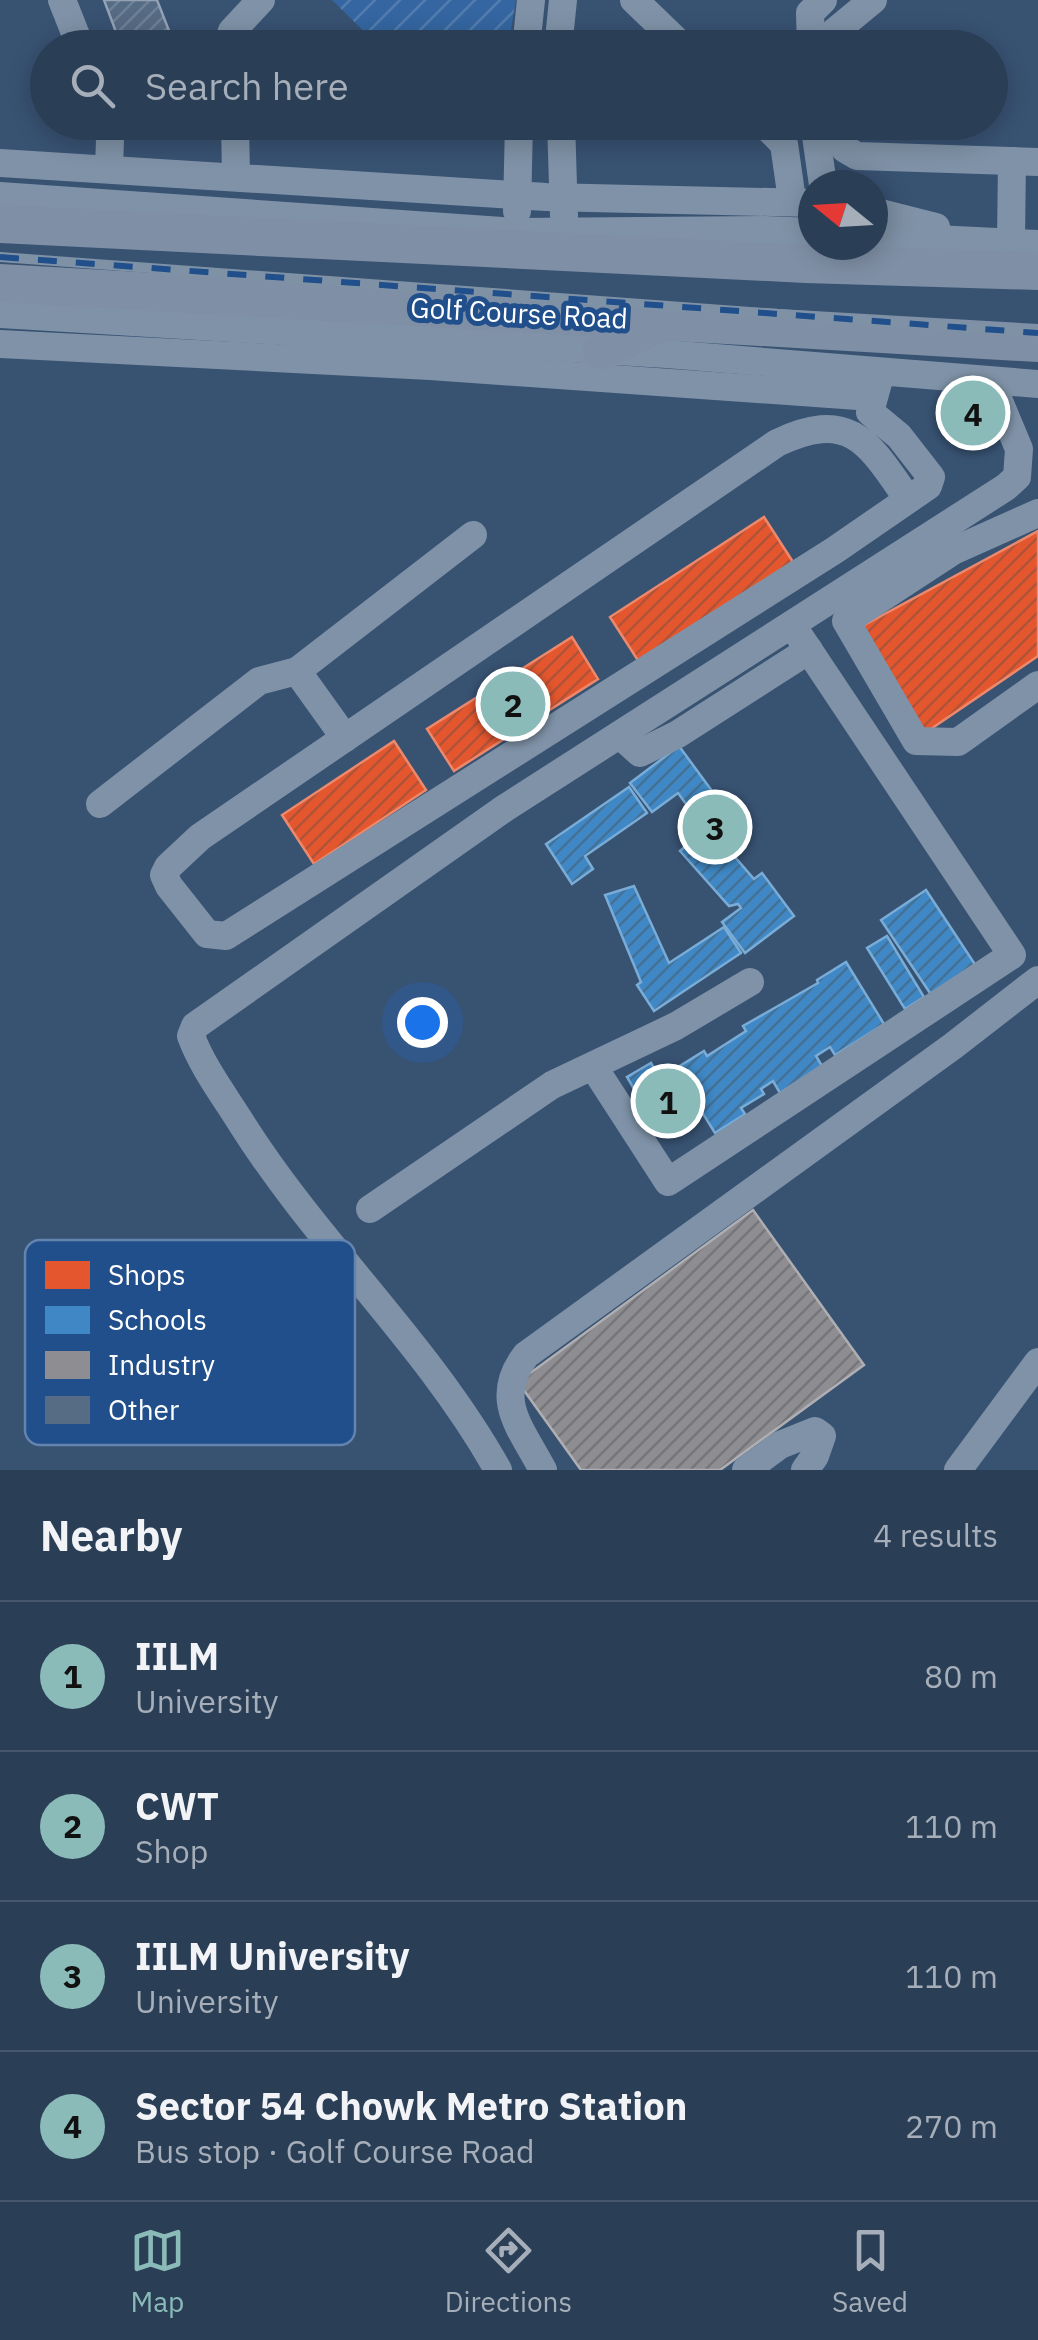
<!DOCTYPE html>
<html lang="en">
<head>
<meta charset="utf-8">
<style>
  body { margin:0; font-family:"IBM Plex Sans",sans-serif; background:#32455c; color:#f1f3f6 }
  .compass { position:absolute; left:798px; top:170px; width:90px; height:90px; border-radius:50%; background:#2a3e56; box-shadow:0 5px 25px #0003; rotate:288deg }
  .you { position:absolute; left:422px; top:1022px; width:35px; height:35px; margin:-25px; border:8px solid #fff; border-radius:50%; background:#1a73e8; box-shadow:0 0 0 15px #1a73e833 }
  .badge { display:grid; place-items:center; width:65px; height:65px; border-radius:50%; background:#8bbbb9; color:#111; font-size:32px; font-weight:700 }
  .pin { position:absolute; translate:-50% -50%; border:5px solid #fff; box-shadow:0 2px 10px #0006 }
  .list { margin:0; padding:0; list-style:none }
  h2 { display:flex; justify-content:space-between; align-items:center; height:130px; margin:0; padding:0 40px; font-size:42px }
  h2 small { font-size:32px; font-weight:400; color:#a5aeb9 }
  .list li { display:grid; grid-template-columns:65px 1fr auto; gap:30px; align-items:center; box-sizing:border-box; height:150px; padding:0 40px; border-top:2px solid #46576c }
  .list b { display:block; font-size:38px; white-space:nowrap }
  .list p { margin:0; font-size:32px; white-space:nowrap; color:#a5aeb9 }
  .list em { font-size:32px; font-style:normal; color:#a5aeb9 }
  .icon { flex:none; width:55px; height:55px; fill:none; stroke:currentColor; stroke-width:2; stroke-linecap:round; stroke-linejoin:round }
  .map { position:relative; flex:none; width:1038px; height:1470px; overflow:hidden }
  .search { position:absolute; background:#2a3e56; box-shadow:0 5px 25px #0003; left:30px; right:30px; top:30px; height:110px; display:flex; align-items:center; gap:25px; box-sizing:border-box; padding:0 35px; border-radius:55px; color:#a5aeb9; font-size:38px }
  .sheet { height:730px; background:#2a3e56 }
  nav { display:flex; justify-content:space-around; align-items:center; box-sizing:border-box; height:140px; border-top:2px solid #46576c; background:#2a3e56; font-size:28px; color:#a5aeb9 }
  nav a { display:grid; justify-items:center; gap:5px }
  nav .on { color:#8bbbb9 }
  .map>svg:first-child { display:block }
  .garden { fill:url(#garden-furrows) }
  .shops { fill:url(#shops-hatch); stroke:#ec896d; stroke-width:2.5 }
  .schools { fill:url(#schools-hatch); stroke:#79acd6; stroke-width:2.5 }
  .industry { fill:url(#industry-hatch); stroke:#afafb3; stroke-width:2.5 }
  .building { fill:url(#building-hatch); stroke:#93a2b5; stroke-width:2.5 }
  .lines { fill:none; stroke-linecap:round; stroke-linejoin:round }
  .minor { stroke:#7f92a7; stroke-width:28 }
  .major { stroke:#7f8fa5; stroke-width:38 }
  .rail-casing { stroke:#7f92a5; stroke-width:10 }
  .rail { stroke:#204f8b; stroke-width:6; stroke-dasharray:19; stroke-linecap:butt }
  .labels { text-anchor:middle; stroke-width:10; stroke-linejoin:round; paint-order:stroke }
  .street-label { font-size:28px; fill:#fff; stroke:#204f8b }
  .key { fill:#204f8b; stroke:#6384ae; stroke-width:2.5 }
  .key-label { font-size:28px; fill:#fff }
</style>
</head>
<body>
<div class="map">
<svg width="1038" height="1470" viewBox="0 0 1038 1470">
  <defs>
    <pattern id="garden-furrows" width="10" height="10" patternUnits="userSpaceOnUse" patternTransform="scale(2.5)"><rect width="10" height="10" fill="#3566a1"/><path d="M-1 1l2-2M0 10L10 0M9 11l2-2" fill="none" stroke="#537daf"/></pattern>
    <pattern id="shops-hatch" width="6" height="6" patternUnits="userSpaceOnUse" patternTransform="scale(2.5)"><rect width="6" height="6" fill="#e4572e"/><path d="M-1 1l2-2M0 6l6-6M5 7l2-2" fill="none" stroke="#af5338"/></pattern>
    <pattern id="schools-hatch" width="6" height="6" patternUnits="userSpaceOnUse" patternTransform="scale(2.5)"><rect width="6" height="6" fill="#3f88c5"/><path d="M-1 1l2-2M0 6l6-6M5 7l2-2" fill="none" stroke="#447095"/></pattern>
    <pattern id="industry-hatch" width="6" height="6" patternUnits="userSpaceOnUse" patternTransform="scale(2.5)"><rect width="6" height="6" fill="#8d8d92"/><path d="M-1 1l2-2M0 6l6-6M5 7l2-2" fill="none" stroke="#76767a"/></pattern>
    <pattern id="building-hatch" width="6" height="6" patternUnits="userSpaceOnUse" patternTransform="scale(2.5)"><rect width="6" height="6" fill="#566b84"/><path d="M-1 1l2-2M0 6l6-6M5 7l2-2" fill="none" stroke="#6f8196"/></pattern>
  </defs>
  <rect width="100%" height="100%" fill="#385272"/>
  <!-- garden -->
  <path class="garden" d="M332,0H516L508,47L381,48Z"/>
  <!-- shops -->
  <g class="shops">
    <path d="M764,517L793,562L639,662L610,617Z"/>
    <path d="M1038,531V656L922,735L857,629Z"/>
    <path d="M572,637L598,679L454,771L427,729Z"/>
    <path d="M394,741L426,790L314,864L282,815Z"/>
  </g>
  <!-- schools -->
  <g class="schools">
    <path d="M679,746L712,791L689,808L678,793L652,812L630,783Z"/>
    <path d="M629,787L647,813L585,856L593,869L572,884L546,844Z"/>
    <path d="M709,827L754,879L762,873L794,916L745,953L722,922L741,908L738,904L729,906L680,851Z"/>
    <path d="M634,886L669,963L724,927L741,953L654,1011L637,985L641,982L605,895Z"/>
    <path d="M926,890L976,966L932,996L881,920Z"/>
    <path d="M887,936L924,997L905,1009L867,948Z"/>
    <path d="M846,962L884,1024L835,1055L830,1047L816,1056L822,1066L780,1093L773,1081L761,1089L764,1094L741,1108L745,1114L715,1133L675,1069L704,1051L707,1056L746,1031L743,1026L818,983L817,980Z"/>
    <path d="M651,1063L676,1106L652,1120L627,1077Z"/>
  </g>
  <!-- industry -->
  <path class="industry" d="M753,1210L864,1365L720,1470H581L518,1382Z"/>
  <!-- building -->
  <path class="building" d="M104,0H157L175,46L122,48Z"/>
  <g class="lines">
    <!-- minor -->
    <g class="minor">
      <path d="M62,0L81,48"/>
      <path d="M634,0L684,48"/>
      <path d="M226,48L232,31L261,0"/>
      <path d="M526,48L531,0"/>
      <path d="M558,48L563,0"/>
      <path d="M811,48L810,13L823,0"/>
      <path d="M829,48L833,33L873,0"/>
      <path d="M106,122L110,140L109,168"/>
      <path d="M235,122L236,177"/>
      <path d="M561,122L564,216"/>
      <path d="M762,122L784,144L792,200"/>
      <path d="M814,122L823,185"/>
      <path d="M840,122L845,149L857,156L1038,162"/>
      <path d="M0,163L546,197L813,203"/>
      <path d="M0,196L517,232L765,230L813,232"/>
      <path d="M517,211L519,122"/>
      <path d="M873,211L936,227"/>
      <path d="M873,236L1038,244"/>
      <path d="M1011,242L1012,161"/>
      <path d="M0,314L666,354L1038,384"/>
      <path d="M0,344L430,366L872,397"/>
      <path d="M881,372L870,412L899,436L931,477L928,486L835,550L226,936L207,934L169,886L164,875L168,867L200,837L777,443C850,408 869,443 907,498"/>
      <path d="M1038,513L953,551L846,621L916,741L958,742L1038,685"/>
      <path d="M297,671L473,535"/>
      <path d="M620,735L640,753L678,734L809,650"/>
      <path d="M100,804L259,681L297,671L345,738"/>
      <path d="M593,1066L668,1182L1012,955L792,625"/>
      <path d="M370,1209L552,1085L676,1026L750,982"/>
      <path d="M498,1470C427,1343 317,1244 240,1121C223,1094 202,1066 191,1036L195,1026L505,808L1006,487L1017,477L1019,449L991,382"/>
      <path d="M543,1470C521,1428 492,1399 526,1355L953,1046L1038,980"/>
      <path d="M746,1470L780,1445L815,1431L822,1436L815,1456L805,1470"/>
      <path d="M958,1470L1038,1362"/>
    </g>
    <!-- major -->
    <g class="major">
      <path d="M0,224L806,264L1038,271"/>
      <path d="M0,283L1038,343"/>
      <path d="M602,350L660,323"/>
    </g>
    <!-- rail casing -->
    <g class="rail-casing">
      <path id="rail" d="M0,257L1038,333"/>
    </g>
    <!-- rail -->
    <use href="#rail" class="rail"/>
  </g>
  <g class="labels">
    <!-- street labels -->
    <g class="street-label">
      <text transform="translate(519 313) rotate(3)" y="10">Golf Course Road</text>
    </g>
  </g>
  <!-- legend -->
  <rect x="25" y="1240" width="330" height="205" rx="15" class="key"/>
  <rect x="45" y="1261" width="45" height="28" fill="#e4572e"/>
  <rect x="45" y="1306" width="45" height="28" fill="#3f88c5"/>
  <rect x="45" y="1351" width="45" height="28" fill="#8d8d92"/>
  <rect x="45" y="1396" width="45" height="28" fill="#566b84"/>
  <g class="key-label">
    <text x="108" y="1285">Shops</text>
    <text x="108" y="1330">Schools</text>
    <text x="108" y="1375">Industry</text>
    <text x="108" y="1420">Other</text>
  </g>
</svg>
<svg class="compass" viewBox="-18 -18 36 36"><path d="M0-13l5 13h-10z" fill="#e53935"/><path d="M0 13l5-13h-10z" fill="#a5aeb9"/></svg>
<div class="you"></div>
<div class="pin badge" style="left:668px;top:1101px">1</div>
<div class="pin badge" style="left:513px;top:704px">2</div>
<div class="pin badge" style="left:715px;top:827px">3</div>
<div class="pin badge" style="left:973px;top:413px">4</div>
<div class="search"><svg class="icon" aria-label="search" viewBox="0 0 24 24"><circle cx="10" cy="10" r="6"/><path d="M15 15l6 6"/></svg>Search here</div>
</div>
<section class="sheet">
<h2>Nearby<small>4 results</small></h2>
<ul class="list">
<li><span class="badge">1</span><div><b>IILM</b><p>University</p></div><em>80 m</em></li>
<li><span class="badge">2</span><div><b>CWT</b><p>Shop</p></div><em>110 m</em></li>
<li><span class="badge">3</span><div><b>IILM University</b><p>University</p></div><em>110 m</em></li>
<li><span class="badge">4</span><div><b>Sector 54 Chowk Metro Station</b><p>Bus stop · Golf Course Road</p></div><em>270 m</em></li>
</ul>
</section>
<nav>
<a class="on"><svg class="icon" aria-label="map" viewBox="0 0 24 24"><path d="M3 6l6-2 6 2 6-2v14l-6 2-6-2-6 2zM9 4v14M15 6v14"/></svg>Map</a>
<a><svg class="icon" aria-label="directions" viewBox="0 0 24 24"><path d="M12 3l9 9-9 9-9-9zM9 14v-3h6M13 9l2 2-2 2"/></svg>Directions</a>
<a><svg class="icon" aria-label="saved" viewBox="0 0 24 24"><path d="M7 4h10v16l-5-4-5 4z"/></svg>Saved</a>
</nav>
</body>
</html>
